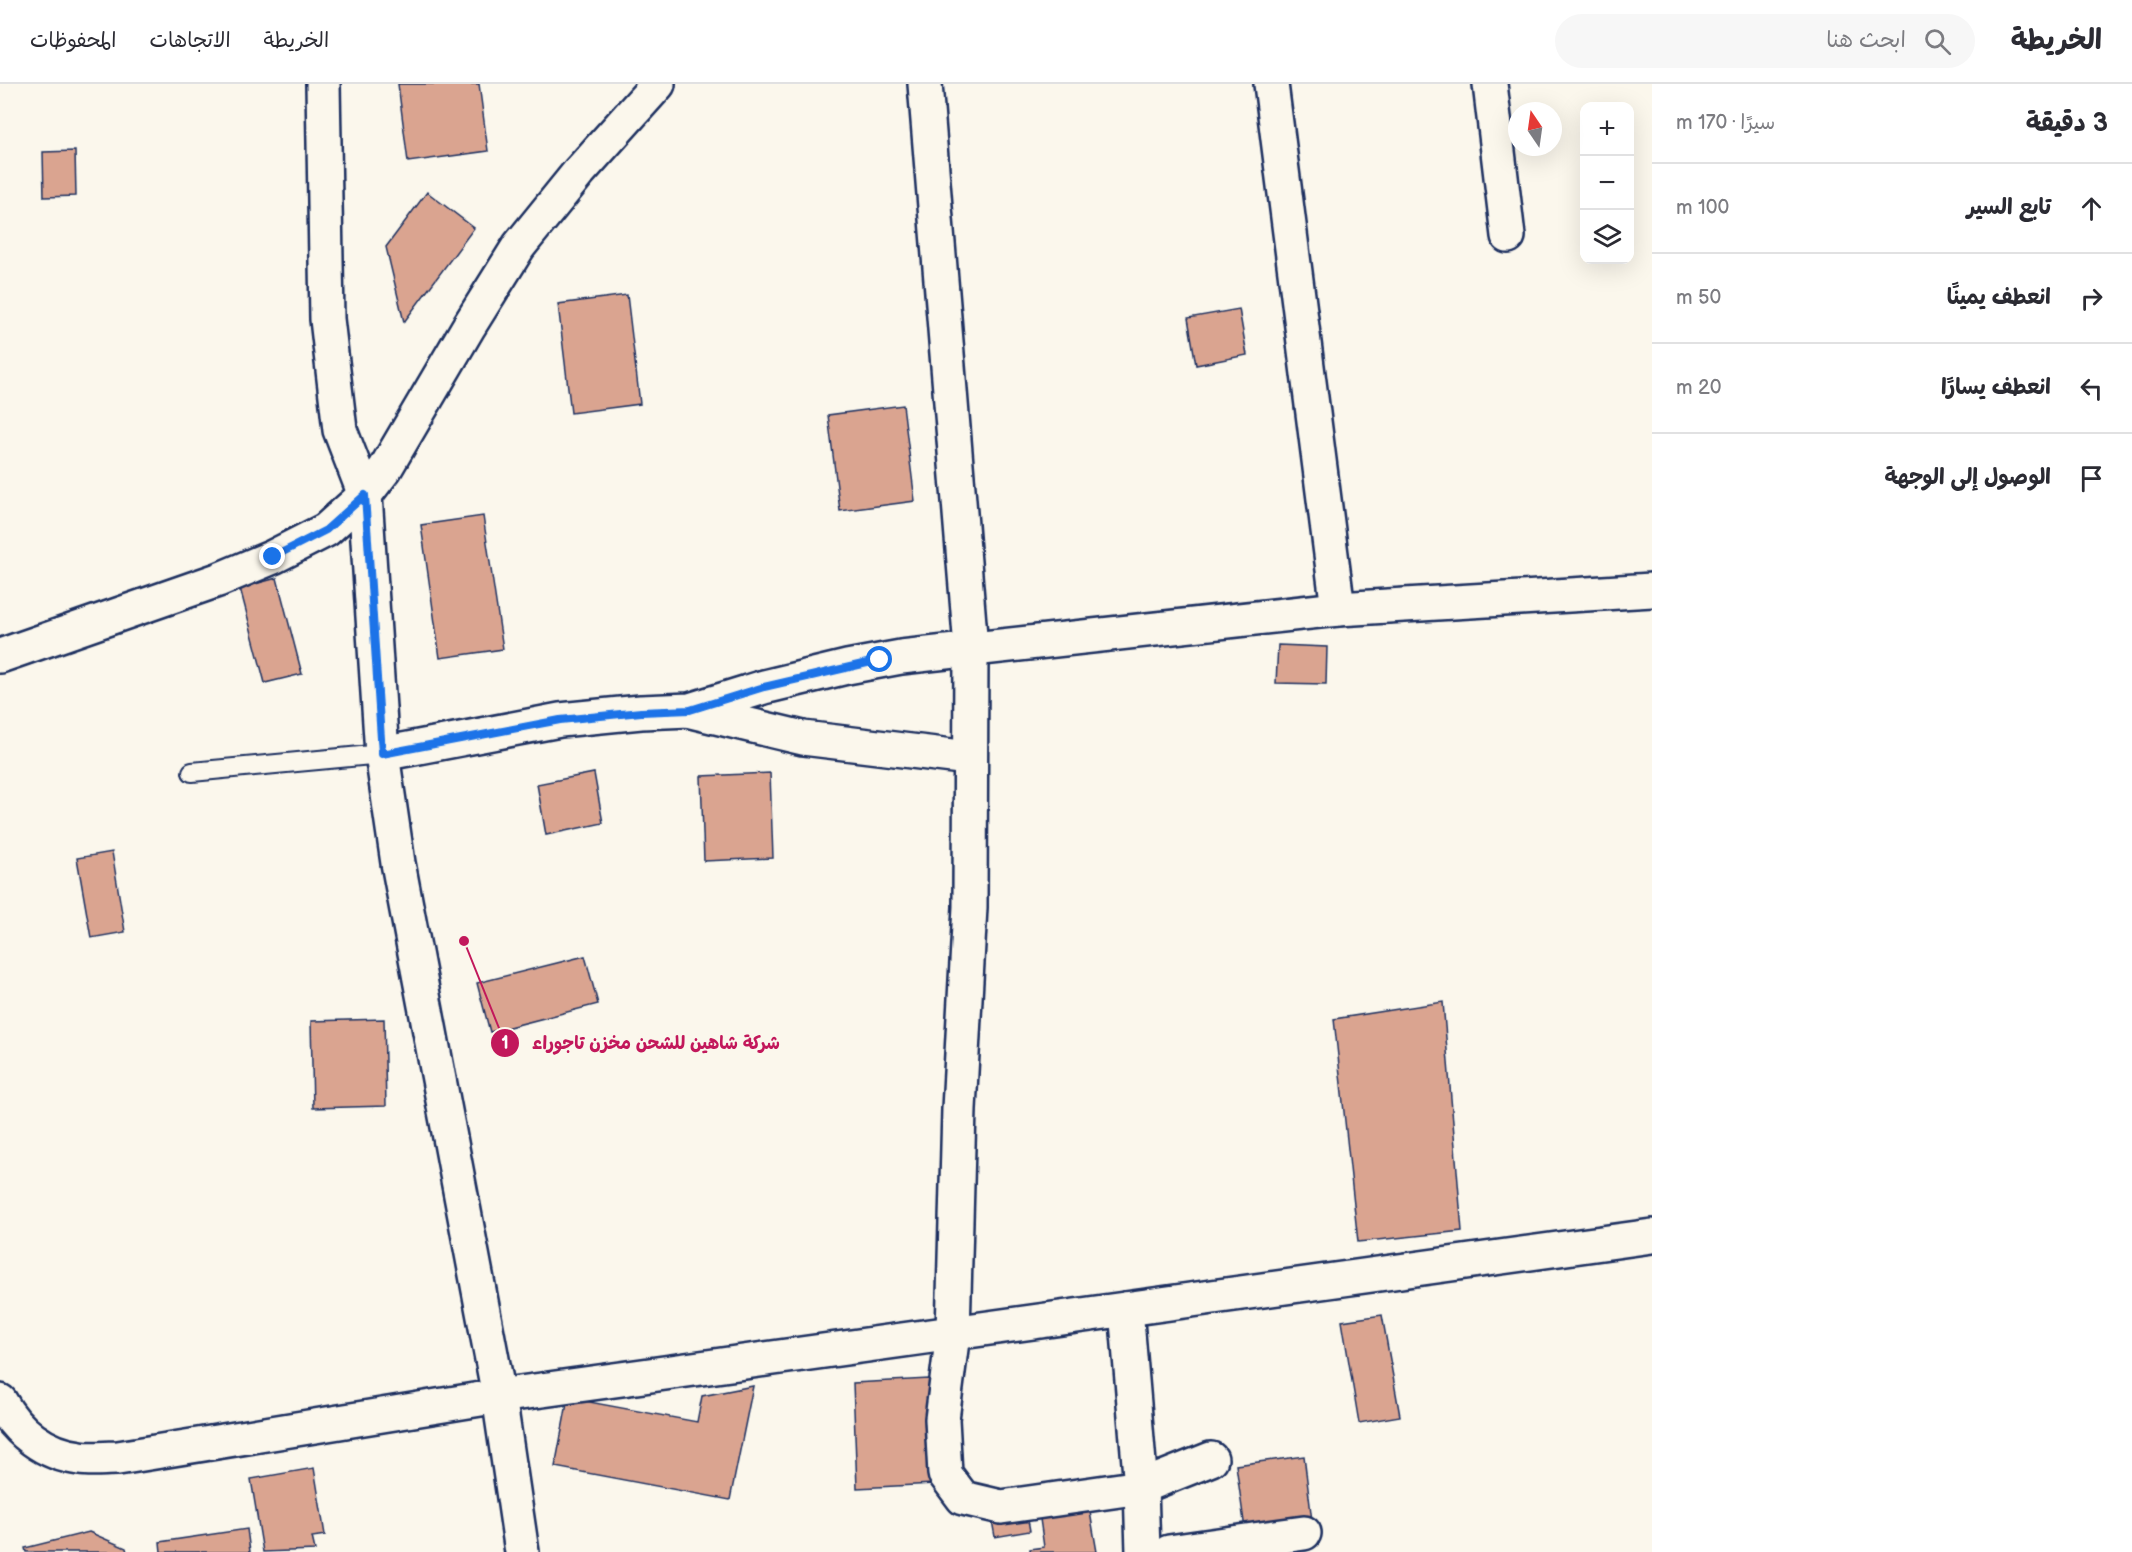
<!DOCTYPE html>
<html lang="ar">
<head>
<meta charset="utf-8">
<style>
  body { margin:0; font-family:"Balsamiq Sans","Playpen Sans Arabic",sans-serif; background:#f7f7f7; color:#2b2b33; direction:rtl }
  .controls { position:absolute; right:18px; top:18px; display:grid; overflow:hidden; border-radius:12px; box-shadow:0 6px 24px #0002 }
  .controls button { width:54px; height:54px; display:grid; place-items:center; padding:0; border:0; border-bottom:2px solid #e1e1e2; background:#fff; color:#2b2b33; font:30px sans-serif }
  .compass { position:absolute; left:1508px; top:18px; width:54px; height:54px; border-radius:50%; background:#fff; box-shadow:0 6px 24px #0002; rotate:347deg }
  .stop { position:absolute; width:18px; height:18px; margin:-14px; border:4px solid #1a73e8; border-radius:50%; background:#fff }
  .stop.end { background:#1a73e8; border-color:#fff; box-shadow:0 2px 6px #0008 }
  .list { margin:0; padding:0; list-style:none }
  h2 { display:flex; justify-content:space-between; align-items:center; height:78px; margin:0; padding:0 24px; font-size:26px }
  h2 small { font-size:20px; font-weight:400; color:#7c7c81 }
  .list li { display:grid; grid-template-columns:39px 1fr auto; gap:18px; align-items:center; box-sizing:border-box; height:90px; padding:0 24px; border-top:2px solid #e1e1e2 }
  .list b { display:block; font-size:22px; white-space:nowrap }
  .list em { font-size:20px; font-style:normal; color:#7c7c81 }
  .icon { flex:none; width:33px; height:33px; fill:none; stroke:currentColor; stroke-width:2; stroke-linecap:round; stroke-linejoin:round }
  .map { position:relative; flex:none; width:1652px; height:1468px; overflow:hidden; direction:ltr }
  header { display:flex; align-items:center; gap:36px; box-sizing:border-box; height:84px; padding:0 30px; background:#fff; border-bottom:2px solid #e1e1e2 }
  header strong { font-size:28px }
  nav { display:flex; gap:33px; margin-inline-start:auto; font-size:21px }
  .search { width:420px; height:54px; background:#f7f7f7; display:flex; align-items:center; gap:15px; box-sizing:border-box; padding:0 21px; border-radius:33px; color:#7c7c81; font-size:22px }
  main { display:flex }
  aside { flex:1; background:#fff }
  .map>svg:first-child { display:block }
  .building { fill:#daa490; stroke:#1b2f5e; stroke-width:1.5 }
  .lines { fill:none; stroke-linecap:round; stroke-linejoin:round }
  .lane-casing { stroke:#1b2f5e; stroke-width:22 }
  .street-casing { stroke:#1b2f5e; stroke-width:38 }
  .secondary-casing { stroke:#1b2f5e; stroke-width:38 }
  .lane { stroke:#fbf7ec; stroke-width:18 }
  .street { stroke:#fbf7ec; stroke-width:33 }
  .secondary { stroke:#fbf7ec; stroke-width:33 }
  .route { stroke:#1a73e8; stroke-width:8 }
  .leader { fill:none; stroke:#c2185b; stroke-width:2 }
  .callout-dot { fill:#c2185b; stroke:#fbf7ec; stroke-width:2 }
  .mark-label { font-size:18px; text-anchor:middle; font-weight:bold; fill:#fff }
  .callout-label { font-size:18px; text-anchor:middle; font-weight:bold; fill:#c2185b; stroke:#fbf7ec; stroke-width:4.5; stroke-linejoin:round; paint-order:stroke }
</style>
</head>
<body>
<header>
<strong>الخريطة</strong>
<div class="search"><svg class="icon" aria-label="search" viewBox="0 0 24 24"><circle cx="10" cy="10" r="6"/><path d="M15 15l6 6"/></svg>ابحث هنا</div>
<nav><a>الخريطة</a><a>الاتجاهات</a><a>المحفوظات</a></nav>
</header>
<main>
<aside>
<h2>3 دقيقة<small>سيرًا · 170 m</small></h2>
<ul class="list">
<li><svg class="icon" aria-label="ahead" viewBox="0 0 24 24"><path d="M12 20V5M6 11l6-6 6 6"/></svg><div><b>تابع السير</b></div><em>100 m</em></li>
<li><svg class="icon" aria-label="right" viewBox="0 0 24 24"><path d="M7 20v-9h11M14 6l5 5-5 5"/></svg><div><b>انعطف يمينًا</b></div><em>50 m</em></li>
<li><svg class="icon" aria-label="left" viewBox="0 0 24 24"><path d="M17 20v-9H6M10 6l-5 5 5 5"/></svg><div><b>انعطف يسارًا</b></div><em>20 m</em></li>
<li><svg class="icon" aria-label="arrive" viewBox="0 0 24 24"><path d="M6 21V4h12l-3 4 3 4H6"/></svg><div><b>الوصول إلى الوجهة</b></div></li>
</ul>
</aside>
<div class="map">
<svg width="1652" height="1468" viewBox="0 0 1652 1468">
  <rect width="100%" height="100%" fill="#fbf7ec"/>
  <filter id="ink" filterUnits="userSpaceOnUse"><feTurbulence type="fractalNoise" baseFrequency=".0167" numOctaves="2"/><feDisplacementMap in="SourceGraphic" scale="12" xChannelSelector="R" yChannelSelector="G"/><feConvolveMatrix kernelMatrix="1 2 1 2 8 2 1 2 1" color-interpolation-filters="sRGB"/></filter>
  <g filter="url(#ink)">
    <!-- building -->
    <g class="building">
      <path d="M398,0H479L488,67L408,78Z"/>
      <path d="M75,67L76,112L44,113L43,68Z"/>
      <path d="M427,108L474,144L404,238L386,163Z"/>
      <path d="M627,211L640,320L571,329L558,220Z"/>
      <path d="M1239,225L1247,271L1196,281L1188,234Z"/>
      <path d="M903,321L915,417L840,427L828,331Z"/>
      <path d="M483,432L503,565L440,574L421,441Z"/>
      <path d="M277,494L302,590L265,599L240,504Z"/>
      <path d="M1278,561L1327,563L1326,600L1276,599Z"/>
      <path d="M594,689L603,739L546,751L537,700Z"/>
      <path d="M770,689L773,774L704,777L701,692Z"/>
      <path d="M112,768L125,848L91,854L77,774Z"/>
      <path d="M585,872L598,920L490,948L477,899Z"/>
      <path d="M1443,918L1462,1147L1358,1158L1334,935Z"/>
      <path d="M384,935L386,1022L313,1024L311,937Z"/>
      <path d="M1382,1231L1400,1332L1359,1339L1342,1237Z"/>
      <path d="M929,1295L934,1400L857,1404L853,1299Z"/>
      <path d="M753,1302L730,1416L555,1383L568,1314L697,1338L702,1312Z"/>
      <path d="M1304,1372L1312,1437L1245,1445L1236,1381Z"/>
      <path d="M314,1384L325,1451L312,1453L315,1466L263,1468L251,1395Z"/>
      <path d="M1026,1425L1030,1447L995,1453L991,1431Z"/>
      <path d="M1090,1428L1097,1468H1030V1465L1044,1463L1040,1435Z"/>
      <path d="M247,1445L250,1468H161L160,1458Z"/>
      <path d="M89,1448L126,1464L127,1468H26L25,1464Z"/>
    </g>
    <g class="lines">
      <!-- lane casing -->
      <g class="lane-casing">
        <path id="lane" d="M192,688L382,670"/>
      </g>
      <!-- street casing -->
      <g class="street-casing">
        <g id="street">
          <path d="M323,0L327,235L340,346L365,411L382,670L398,779L499,1312L522,1468"/>
          <path d="M925,0L971,564L970,823L959,1025L953,1249L942,1335L945,1390L963,1414L1001,1423L1141,1403L1211,1375"/>
          <path d="M1271,0L1338,525"/>
          <path d="M1490,0L1508,152"/>
          <path d="M691,627L803,654L969,674"/>
          <path d="M382,670L560,636L641,628L690,626L764,603L847,583L901,573L1338,525L1652,506"/>
          <path d="M1126,1225L1141,1403L1143,1468"/>
          <path d="M0,1317C17,1348 45,1370 80,1374C92,1376 105,1374 118,1374L499,1312L1652,1152"/>
          <path d="M1169,1468L1304,1449"/>
        </g>
      </g>
      <!-- secondary casing -->
      <g class="secondary-casing">
        <path id="secondary" d="M0,572L218,496L273,473L326,446L365,411L385,385L469,242L519,162L579,88L658,0"/>
      </g>
      <!-- lane -->
      <use href="#lane" class="lane"/>
      <!-- street -->
      <use href="#street" class="street"/>
      <!-- secondary -->
      <use href="#secondary" class="secondary"/>
    </g>
  </g>
  <g class="lines" filter="url(#ink)">
    <!-- route -->
    <path class="route" d="M273,473L326,446L365,411L382,670L560,636L641,628L690,626L764,603L880,576"/>
  </g>
  <!-- callouts -->
  <path class="leader" d="M464 857L505 959"/>
  <g class="callout-dot">
    <circle cx="464" cy="857" r="6"/>
    <circle cx="505" cy="959" r="15"/>
  </g>
  <g class="mark-label">
    <text x="505" y="965">1</text>
  </g>
  <g class="callout-label">
    <text x="656" y="965">شركة شاهين للشحن مخزن تاجوراء</text>
  </g>
</svg>
<div class="controls">
<button>+</button>
<button>−</button>
<button><svg class="icon" aria-label="layers" viewBox="0 0 24 24"><path d="M12 4l9 5-9 5-9-5zM3 14l9 5 9-5"/></svg></button>
</div>
<svg class="compass" viewBox="-18 -18 36 36"><path d="M0-13l5 13h-10z" fill="#e53935"/><path d="M0 13l5-13h-10z" fill="#7c7c81"/></svg>
<div class="stop" style="left:880px;top:576px"></div>
<div class="stop end" style="left:273px;top:473px"></div>
</div>
</main>
</body>
</html>
